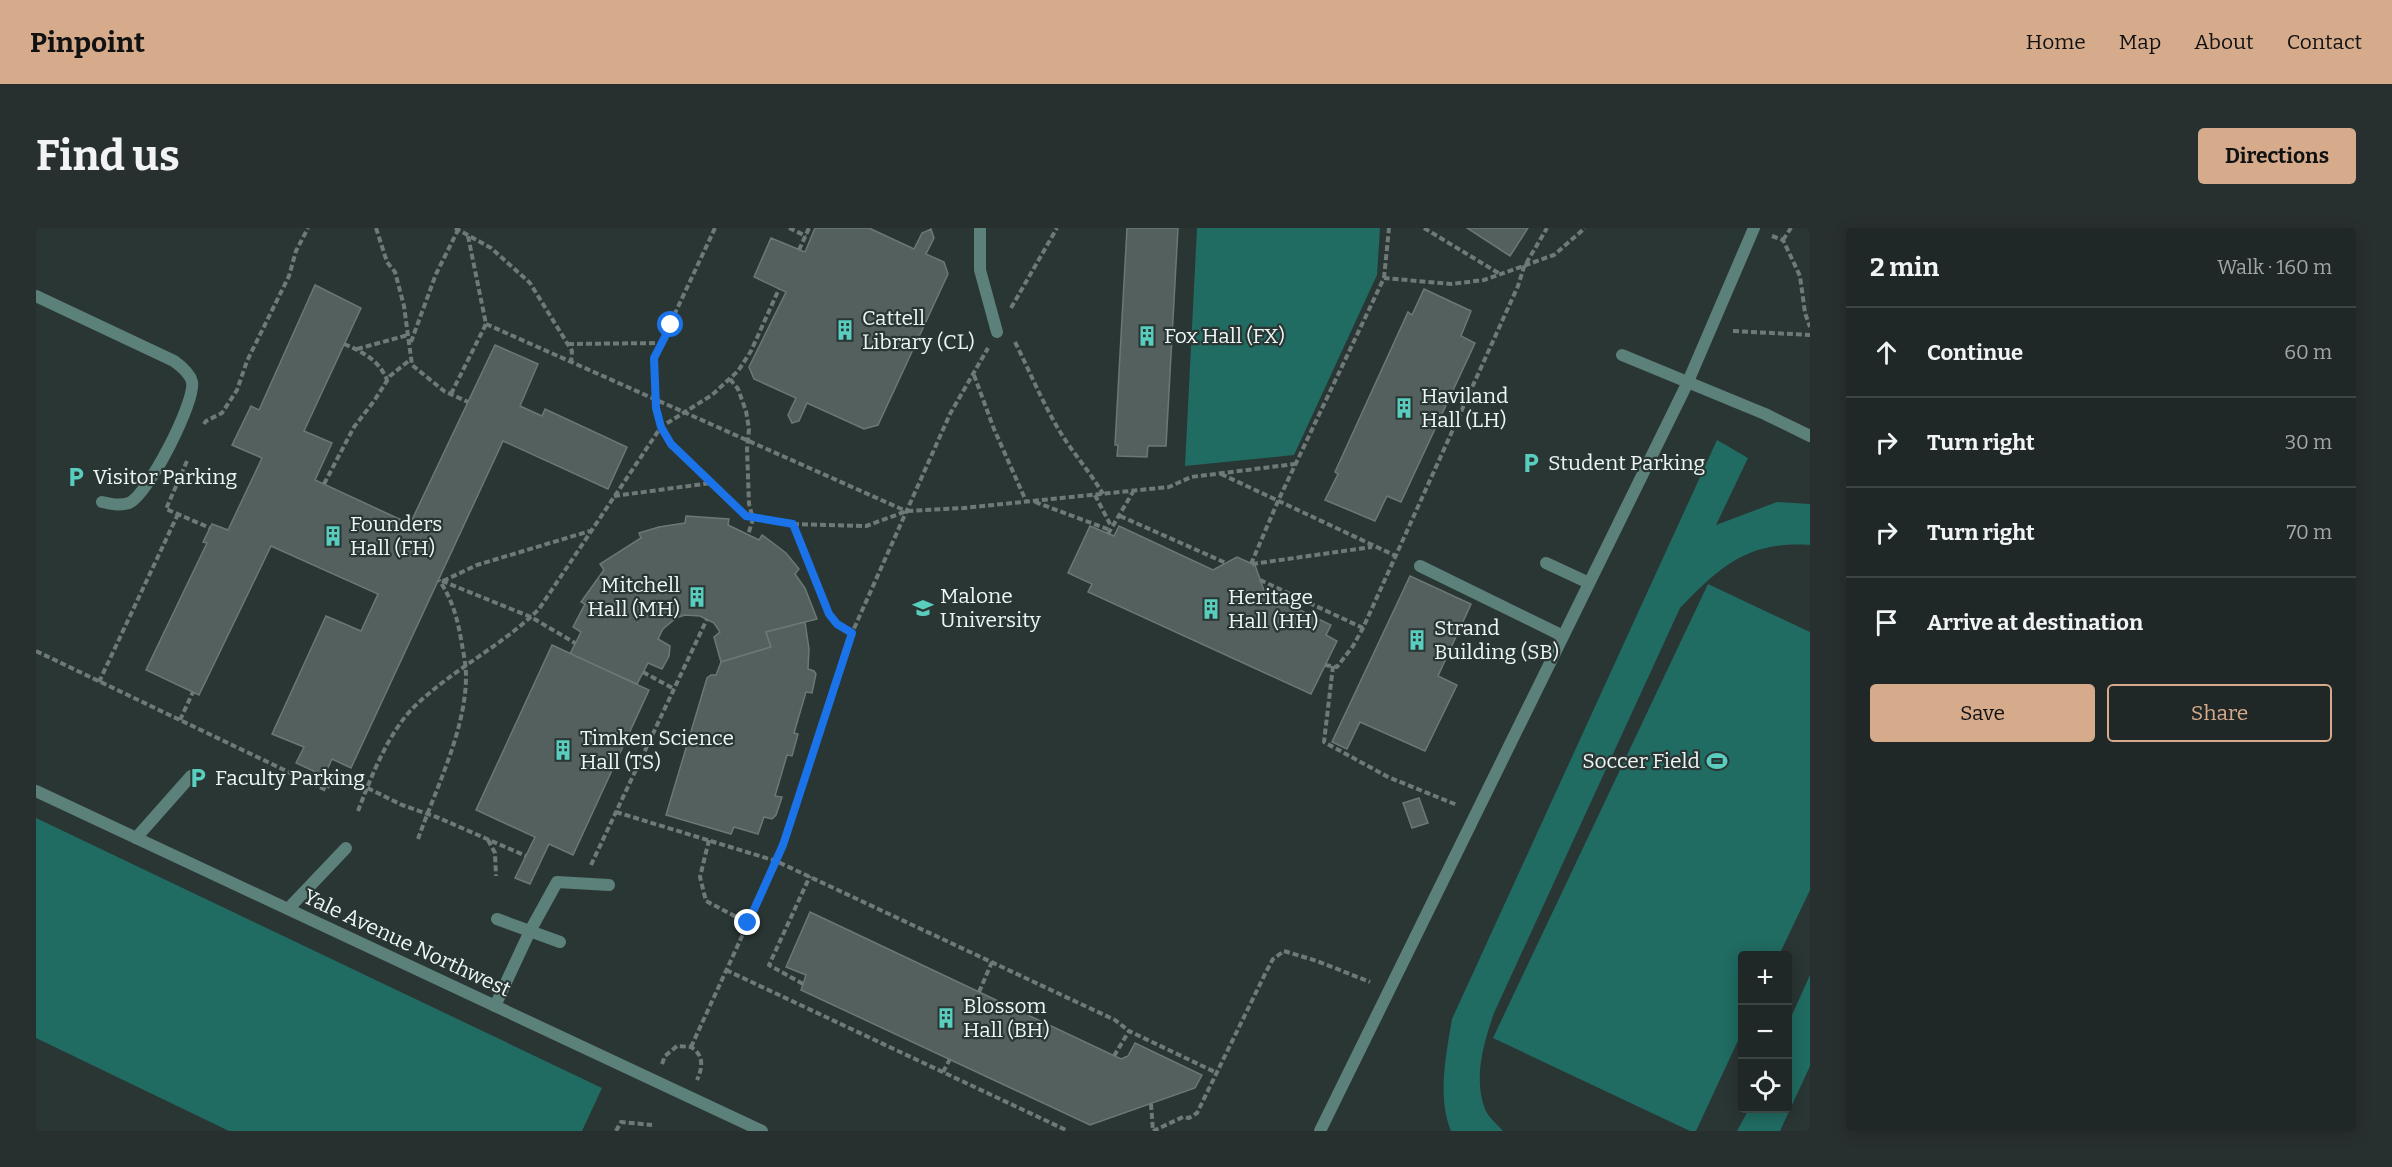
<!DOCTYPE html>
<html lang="en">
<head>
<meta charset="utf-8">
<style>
  body { margin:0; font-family:Bitter,serif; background:#28302f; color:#f1f3f6 }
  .controls { position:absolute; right:18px; bottom:18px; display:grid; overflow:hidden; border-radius:6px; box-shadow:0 3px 15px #0003 }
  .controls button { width:54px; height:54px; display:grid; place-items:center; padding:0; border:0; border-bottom:2px solid #3d4444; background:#202827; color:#f1f3f6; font:30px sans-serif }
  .stop { position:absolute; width:18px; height:18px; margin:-14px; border:4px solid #1a73e8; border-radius:50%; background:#fff }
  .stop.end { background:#1a73e8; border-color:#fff; box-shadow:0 2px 6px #0008 }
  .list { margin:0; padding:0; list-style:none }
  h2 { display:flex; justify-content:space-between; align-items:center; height:78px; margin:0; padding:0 24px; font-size:26px }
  h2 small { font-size:20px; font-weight:400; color:#a2a6a7 }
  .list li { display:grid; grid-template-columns:39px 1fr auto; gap:18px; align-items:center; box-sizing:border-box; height:90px; padding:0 24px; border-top:2px solid #3d4444 }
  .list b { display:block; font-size:22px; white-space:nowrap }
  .list em { font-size:20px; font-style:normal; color:#a2a6a7 }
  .actions { display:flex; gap:12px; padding:18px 24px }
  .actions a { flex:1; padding:14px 0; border:2px solid #d6ab8b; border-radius:6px; text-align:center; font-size:21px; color:#d6ab8b }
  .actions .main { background:#d6ab8b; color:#111 }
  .icon { flex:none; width:33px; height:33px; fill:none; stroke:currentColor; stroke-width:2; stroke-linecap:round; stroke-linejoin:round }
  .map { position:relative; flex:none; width:1774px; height:903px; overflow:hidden; border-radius:6px }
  header { display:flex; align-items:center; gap:36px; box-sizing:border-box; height:84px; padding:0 30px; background:#d6ab8b; color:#111 }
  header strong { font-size:28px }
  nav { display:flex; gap:33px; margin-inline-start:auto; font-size:21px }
  .intro { display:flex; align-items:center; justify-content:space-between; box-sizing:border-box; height:144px; padding:0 36px }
  h1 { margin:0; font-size:42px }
  .button { padding:15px 27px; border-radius:6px; background:#d6ab8b; color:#111; font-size:21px; font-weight:700 }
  main { display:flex; gap:36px; padding:0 36px }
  aside { flex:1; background:#202827; border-radius:6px; box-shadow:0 3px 15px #0003 }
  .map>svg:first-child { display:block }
  .green { fill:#206b62 }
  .building { fill:#53605d; stroke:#6b7875; stroke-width:1.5 }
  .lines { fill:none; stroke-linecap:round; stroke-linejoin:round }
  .path { stroke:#6f7977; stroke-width:4; stroke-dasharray:6 3; stroke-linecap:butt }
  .lane { stroke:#5c807a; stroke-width:12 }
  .street { stroke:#5c807a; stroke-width:12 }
  .route { stroke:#1a73e8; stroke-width:8 }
  .labels { text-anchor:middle; stroke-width:4.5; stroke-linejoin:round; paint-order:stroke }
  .poi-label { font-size:21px; fill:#eef6f4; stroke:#2a3634; text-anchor:start }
  .street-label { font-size:21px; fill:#eef6f4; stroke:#2a3634 }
</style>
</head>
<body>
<header>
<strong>Pinpoint</strong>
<nav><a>Home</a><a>Map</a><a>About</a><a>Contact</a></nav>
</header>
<div class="intro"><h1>Find us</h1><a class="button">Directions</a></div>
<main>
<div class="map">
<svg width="1774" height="903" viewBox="0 0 1774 903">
  <rect width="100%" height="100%" fill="#2a3634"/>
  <!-- green -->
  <g class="green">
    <path d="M1161,0H1344L1341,47L1258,227L1149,238Z"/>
    <path d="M1681,212L1712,230L1680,297L1741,274L1774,276V317C1711,313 1685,338 1644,380L1458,785C1448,814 1437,850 1449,881C1452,889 1462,897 1467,903H1415C1401,869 1410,827 1416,791Z"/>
    <path d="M1672,356L1774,404V662L1743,727L1706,728V804L1660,903H1654L1457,810Z"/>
    <path d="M0,590L566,860L546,903H193L0,810Z"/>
    <path d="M1774,747V838L1744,903H1701L1713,881L1752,880V796Z"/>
  </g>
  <!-- building -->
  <g class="building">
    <path d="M779,0H833L878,21L886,5L895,1L898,10L890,26L908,34L912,46L842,197L828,201L771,175L763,193L756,195L752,187L760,170L718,151L713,139L750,64L718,49L735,10L769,24Z"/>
    <path d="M1091,0H1142L1130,218H1112L1111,229L1081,228L1082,217H1079Z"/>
    <path d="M1431,0H1492L1474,28Z"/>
    <path d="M279,57L325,80L268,203L296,215L279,252L374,296L459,117L502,136L484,178L506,188L509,181L591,219L572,261L467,213L315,540L296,531L288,548L260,535L268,519L236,506L290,388L325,403L342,366L235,318L163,467L110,442L171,315L167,314L176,296L192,302L226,230L196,217L215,178L223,182Z"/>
    <path d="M1388,61L1435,83L1425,108L1439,115L1365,274L1351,268L1339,293L1289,272L1302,246L1299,244L1372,84L1376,87Z"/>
    <path d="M650,288L693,291L692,297L723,312L726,307L737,315L750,325L763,341L759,346L769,360L781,391L730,404L735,419L685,434L678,409L684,404L678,395L664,388L649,387L640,390L627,401L622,411L634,418L633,428L626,441L612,435L601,456L534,426L545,404L537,399L549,376L545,374L568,342L564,336L605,310L603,305L623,299L649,295Z"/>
    <path d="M1054,298L1078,308L1083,298L1177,342L1201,329L1219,337L1229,365L1295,397L1290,407L1301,413L1275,466L1052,364L1056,356L1032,345Z"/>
    <path d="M1374,348L1435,376L1402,448L1421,457L1389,523L1324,494L1311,521L1296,514Z"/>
    <path d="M769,394L773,421L772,441L778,443L780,446L776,465L770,464L758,505L762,506L756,528L751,527L739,568L746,569L740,587L736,591L728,589L722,606L698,599L695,606L630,587L671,450L675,447H680L685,434L735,419L730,404Z"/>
    <path d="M516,417L613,462L537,627L513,616L494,656L479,650L499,609L440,582Z"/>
    <path d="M1383,570L1392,595L1376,600L1367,575Z"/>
    <path d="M774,684L1085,831L1092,828L1099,815L1166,847L1159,860L1054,897L765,762L770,747L750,739Z"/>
  </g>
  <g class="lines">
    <!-- path -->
    <g class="path">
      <path d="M340,0L351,34L359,44L368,78L376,137L408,163L432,174"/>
      <path d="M419,0L455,20L494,55L536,123L535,134"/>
      <path d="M679,0L618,130L619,180L625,199L635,216L709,288L757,296L793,386L801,396L816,405"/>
      <path d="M753,0L770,8"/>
      <path d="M1388,0L1464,46"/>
      <path d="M1736,8L1747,12L1764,48L1769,85L1774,99"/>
      <path d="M1747,12L1755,0"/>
      <path d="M763,22L773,0"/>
      <path d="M1348,50L1353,0"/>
      <path d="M975,80L1021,0"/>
      <path d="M450,96L870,283"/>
      <path d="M1697,103L1774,107"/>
      <path d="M375,114L400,46L422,2"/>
      <path d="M979,114C993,142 1005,171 1020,197C1034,222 1053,242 1067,266"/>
      <path d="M308,116C327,124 343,132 351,152"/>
      <path d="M532,116L626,115"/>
      <path d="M321,121L372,107"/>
      <path d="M938,147L958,201L990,273"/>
      <path d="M694,151L702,161L710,183L713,201L711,221L713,276L717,291L712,307"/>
      <path d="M415,166L450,96L432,8"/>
      <path d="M168,196L170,193L186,185L201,162L211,133L253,48L260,23L272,0"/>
      <path d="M151,233L130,281L174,300"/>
      <path d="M1185,246L1360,328"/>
      <path d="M288,256L318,199L338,173L354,148L375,131"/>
      <path d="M1059,267L1075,298"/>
      <path d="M578,268L675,255"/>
      <path d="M999,274L1074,302"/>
      <path d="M1084,288L1190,335"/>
      <path d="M757,296L830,298L871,283L928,280L1133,259L1155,249L1259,236"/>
      <path d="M1072,306L1097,264"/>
      <path d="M1215,336L1242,273L1348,50L1415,56L1448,52L1518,27L1549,0"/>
      <path d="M1216,336L1336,319"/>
      <path d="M1224,352L1327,400"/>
      <path d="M406,353L495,389L539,415"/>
      <path d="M407,353L441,337L554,303"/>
      <path d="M0,423L290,562L299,544L366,577L403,590L490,628"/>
      <path d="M1289,437L1301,439L1317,418L1327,400L1482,58L1488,39L1511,0"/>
      <path d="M1297,438L1288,514L1352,549L1421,577"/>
      <path d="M607,444L638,461"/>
      <path d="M63,454L142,286"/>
      <path d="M144,492L157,464"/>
      <path d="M322,583C335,549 353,503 379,478C417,441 466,418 503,381L625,199L676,167L702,143L715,123L743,61"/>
      <path d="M580,584L740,633L1079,792L1093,803"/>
      <path d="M382,611C400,560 430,502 430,448C430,436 427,423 425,411C421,389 416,371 403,352"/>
      <path d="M452,612L459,625L460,648"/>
      <path d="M673,612L664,649L670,673L712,695"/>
      <path d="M555,637L671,391"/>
      <path d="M690,742L1032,903"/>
      <path d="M767,756L733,737L774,648"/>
      <path d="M943,764L956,734"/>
      <path d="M655,819L748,617L816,405L914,186L952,120"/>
      <path d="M1078,828L1093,803L1181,845"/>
      <path d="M626,836L629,828L641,818L655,819C668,827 667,839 661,852"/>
      <path d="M907,844L914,831"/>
      <path d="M1115,876L1117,903"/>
      <path d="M580,903L585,894L616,897"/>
      <path d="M1117,903L1147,889L1153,890L1161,885L1230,744L1237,731L1248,723L1281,733L1334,754"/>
    </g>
    <!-- lane -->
    <g class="lane">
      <path d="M944,0V42L961,104"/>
      <path d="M0,68L138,133C145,138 154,145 156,154C160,173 112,267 93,275C84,278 75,276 66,274"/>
      <path d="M1586,127L1729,186L1774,208"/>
      <path d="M1510,335L1553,355"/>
      <path d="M1384,338L1527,408"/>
      <path d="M100,610L155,548"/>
      <path d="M252,681L310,620"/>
      <path d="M461,691L524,714"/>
      <path d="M459,778L494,703L521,654L573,657"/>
      <path d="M1284,903L1651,156L1718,0"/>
    </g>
    <!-- street -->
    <path class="street" d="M0,563L726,903"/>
  </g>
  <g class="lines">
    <!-- route -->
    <path class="route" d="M635,97L618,130L620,180L625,199L635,216L710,288L757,296L793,386L801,396L816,405L747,617L712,695"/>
  </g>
  <!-- icons -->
  <defs>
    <g id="building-bare" transform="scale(1.62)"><path d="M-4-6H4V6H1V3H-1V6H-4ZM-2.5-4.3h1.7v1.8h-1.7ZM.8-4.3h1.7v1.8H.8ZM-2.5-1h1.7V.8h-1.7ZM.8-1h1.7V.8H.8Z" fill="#59cebf" stroke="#2a3634" stroke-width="2.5" paint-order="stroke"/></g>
    <g id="parking-bare" transform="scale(1.62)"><path d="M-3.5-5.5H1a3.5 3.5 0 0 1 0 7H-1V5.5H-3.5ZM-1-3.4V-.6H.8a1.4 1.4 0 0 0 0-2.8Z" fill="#59cebf" stroke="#2a3634" stroke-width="2.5" paint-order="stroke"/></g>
    <g id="university-bare" transform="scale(1.62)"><path d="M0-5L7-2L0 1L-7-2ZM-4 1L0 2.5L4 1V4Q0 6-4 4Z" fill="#59cebf" stroke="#2a3634" stroke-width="2.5" paint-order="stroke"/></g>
    <g id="stadium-bare" transform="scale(1.62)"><path d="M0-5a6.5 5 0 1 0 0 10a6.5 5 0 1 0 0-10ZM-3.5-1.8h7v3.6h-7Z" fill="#59cebf" stroke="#2a3634" stroke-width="2.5" paint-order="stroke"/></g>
  </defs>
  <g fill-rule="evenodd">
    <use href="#building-bare" x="809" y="102"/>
    <use href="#building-bare" x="1111" y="108"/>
    <use href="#building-bare" x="1368" y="180"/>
    <use href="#parking-bare" x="1495" y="235"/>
    <use href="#parking-bare" x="40" y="249"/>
    <use href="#building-bare" x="297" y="308"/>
    <use href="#building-bare" x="661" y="369"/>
    <use href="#university-bare" x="887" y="380"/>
    <use href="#building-bare" x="1175" y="381"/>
    <use href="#building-bare" x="1381" y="412"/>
    <use href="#building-bare" x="527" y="522"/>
    <use href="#stadium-bare" x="1681" y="533"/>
    <use href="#parking-bare" x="162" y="550"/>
    <use href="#building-bare" x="910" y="790"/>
  </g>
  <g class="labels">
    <!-- poi labels -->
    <g class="poi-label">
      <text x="826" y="97">Cattell<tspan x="826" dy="24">Library (CL)</tspan></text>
      <text x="1128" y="115">Fox Hall (FX)</text>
      <text x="1385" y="175">Haviland<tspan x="1385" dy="24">Hall (LH)</tspan></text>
      <text x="1512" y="242">Student Parking</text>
      <text x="57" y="256">Visitor Parking</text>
      <text x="314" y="303">Founders<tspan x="314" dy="24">Hall (FH)</tspan></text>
      <text x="644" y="364" text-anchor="end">Mitchell<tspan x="644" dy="24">Hall (MH)</tspan></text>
      <text x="904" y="375">Malone<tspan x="904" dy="24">University</tspan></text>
      <text x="1192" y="376">Heritage<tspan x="1192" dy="24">Hall (HH)</tspan></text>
      <text x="1398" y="407">Strand<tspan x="1398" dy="24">Building (SB)</tspan></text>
      <text x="544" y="517">Timken Science<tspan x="544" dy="24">Hall (TS)</tspan></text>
      <text x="1664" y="540" text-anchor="end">Soccer Field</text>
      <text x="179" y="557">Faculty Parking</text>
      <text x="927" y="785">Blossom<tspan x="927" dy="24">Hall (BH)</tspan></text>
    </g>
    <!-- street labels -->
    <g class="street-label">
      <text transform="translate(371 715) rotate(25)" y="7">Yale Avenue Northwest</text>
    </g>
  </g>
</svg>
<div class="controls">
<button>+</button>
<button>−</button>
<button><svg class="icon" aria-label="locate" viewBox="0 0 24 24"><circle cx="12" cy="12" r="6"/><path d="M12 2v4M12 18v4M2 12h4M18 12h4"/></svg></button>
</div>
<div class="stop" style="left:635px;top:97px"></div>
<div class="stop end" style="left:712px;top:695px"></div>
</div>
<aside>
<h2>2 min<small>Walk · 160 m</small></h2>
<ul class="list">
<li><svg class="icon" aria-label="ahead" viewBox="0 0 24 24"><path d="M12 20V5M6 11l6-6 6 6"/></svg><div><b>Continue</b></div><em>60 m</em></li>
<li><svg class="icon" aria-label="right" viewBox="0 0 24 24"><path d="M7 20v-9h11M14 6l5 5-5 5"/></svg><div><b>Turn right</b></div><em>30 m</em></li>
<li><svg class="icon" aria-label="right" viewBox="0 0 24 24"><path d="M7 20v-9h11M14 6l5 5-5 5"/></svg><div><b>Turn right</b></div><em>70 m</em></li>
<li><svg class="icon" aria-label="arrive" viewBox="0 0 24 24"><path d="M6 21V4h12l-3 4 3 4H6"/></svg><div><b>Arrive at destination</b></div></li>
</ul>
<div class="actions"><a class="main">Save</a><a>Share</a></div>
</aside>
</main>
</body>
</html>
